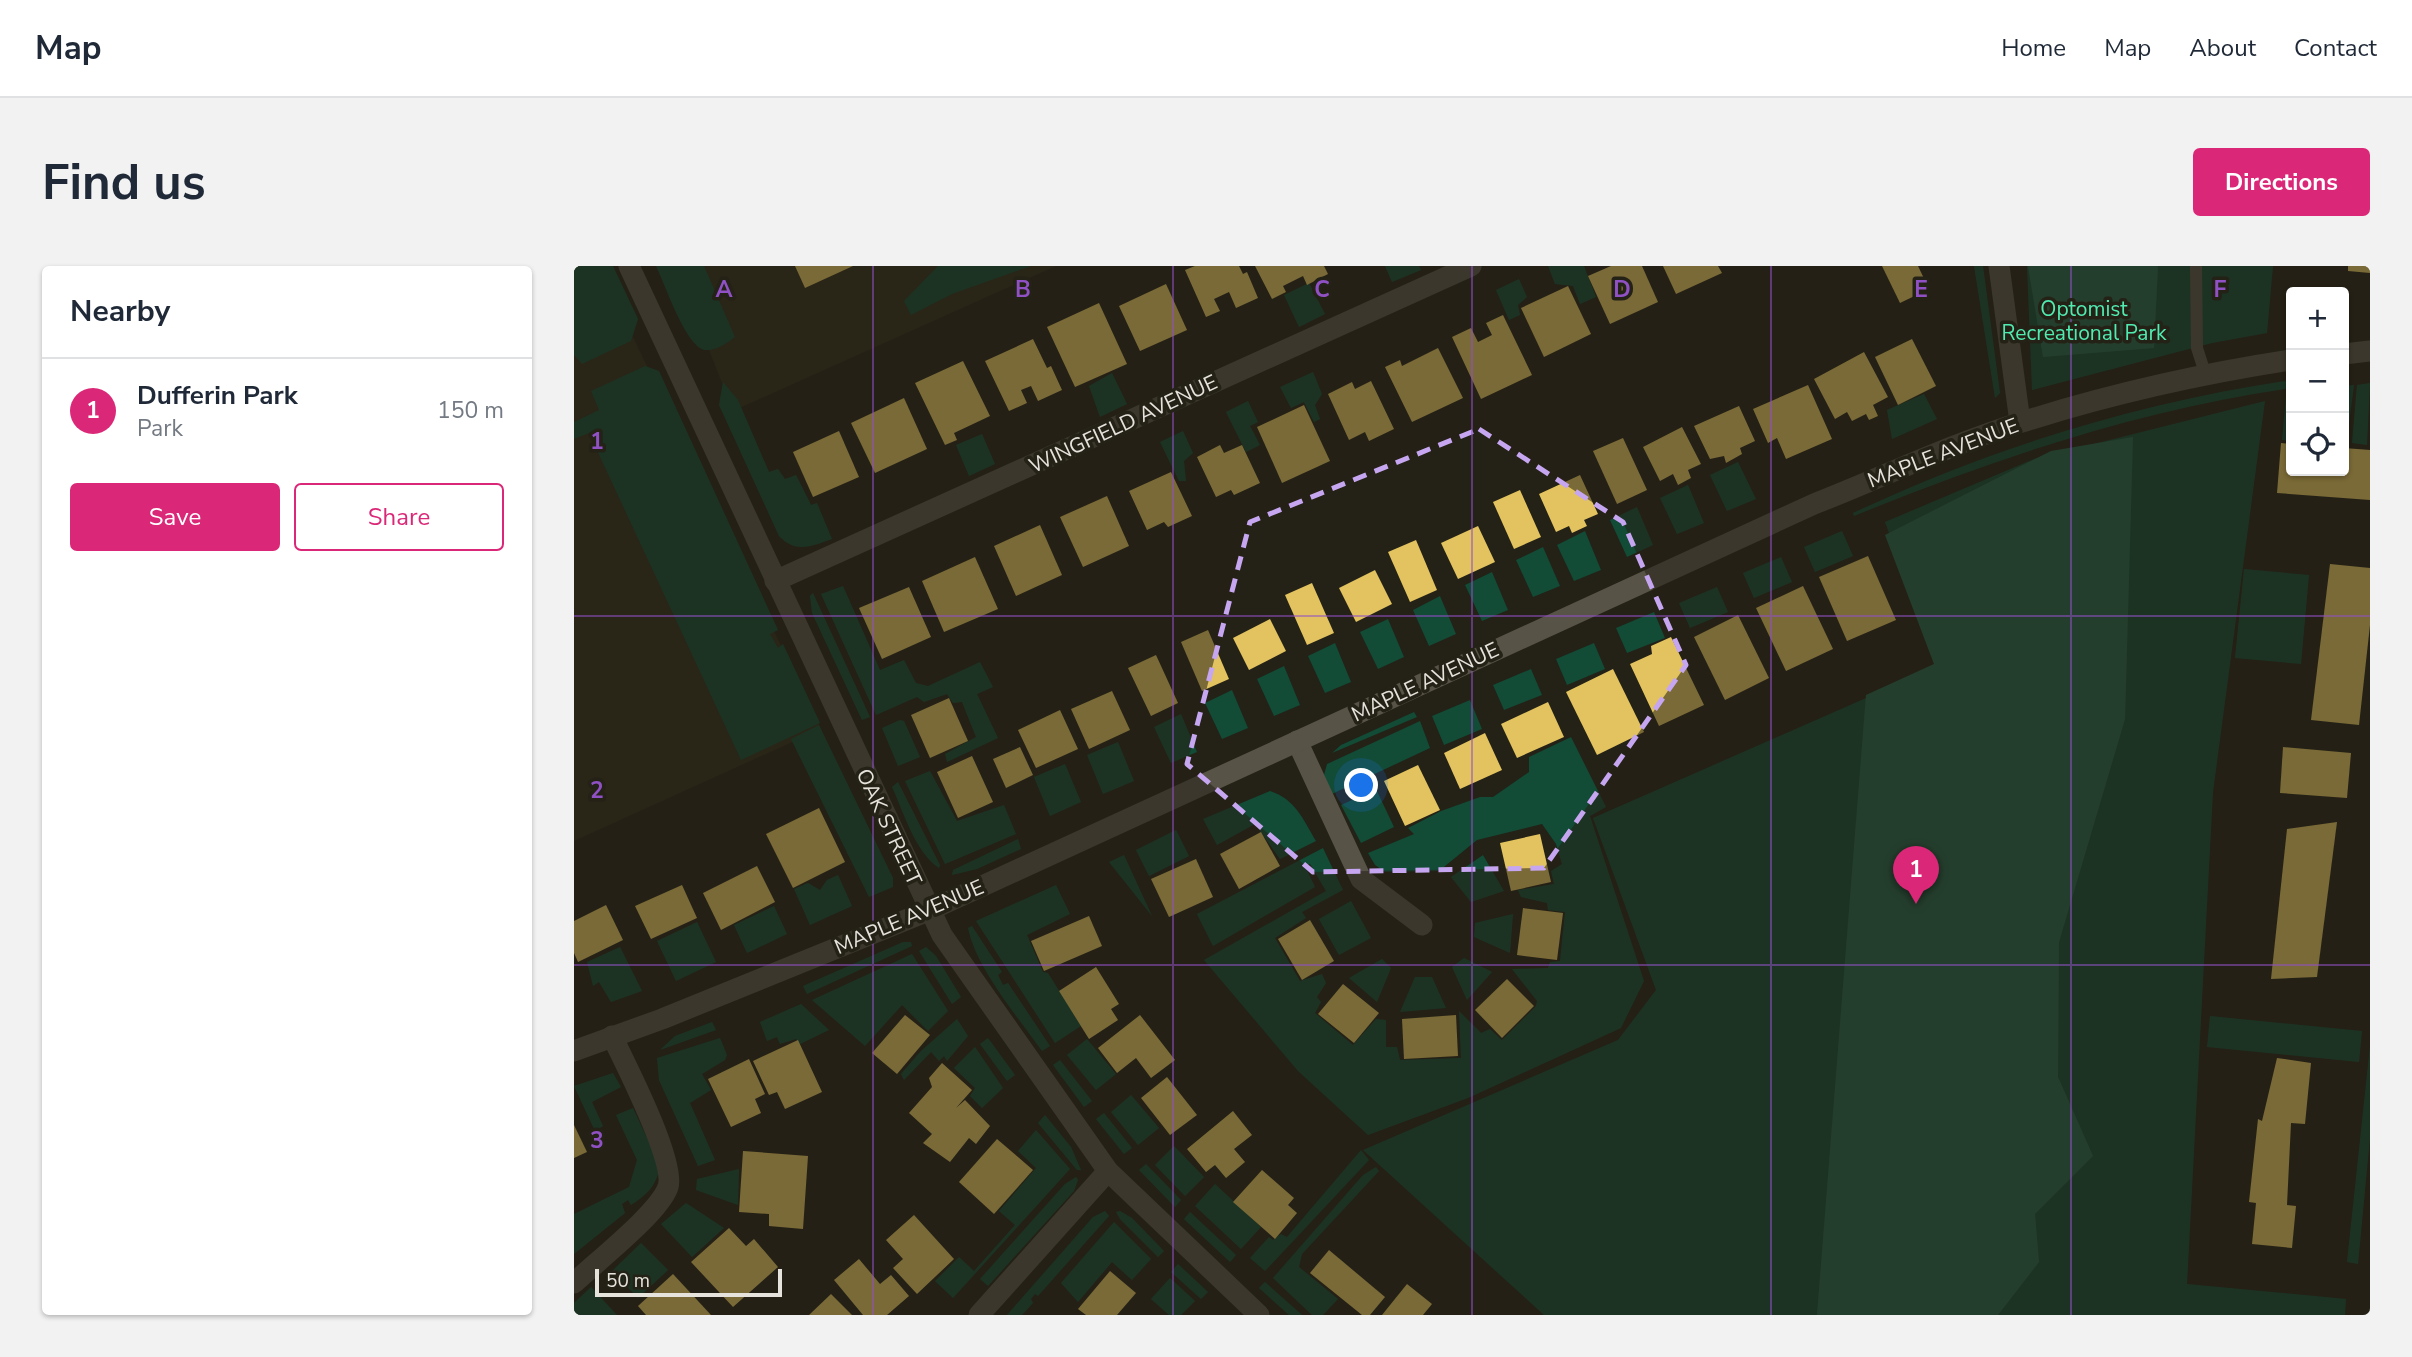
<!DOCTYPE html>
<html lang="en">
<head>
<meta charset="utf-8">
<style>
  body { margin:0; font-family:"Nunito Sans",sans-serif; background:#f2f2f3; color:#1f2937 }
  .controls { position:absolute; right:21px; top:21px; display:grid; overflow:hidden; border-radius:7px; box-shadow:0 2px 5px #0004 }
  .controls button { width:63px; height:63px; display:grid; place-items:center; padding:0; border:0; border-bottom:2px solid #e0e1e3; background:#fff; color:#1f2937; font:35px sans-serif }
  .scale { position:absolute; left:21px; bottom:18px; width:187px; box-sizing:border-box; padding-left:7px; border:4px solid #e5e3dc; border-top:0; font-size:19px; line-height:24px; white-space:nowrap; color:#e5e3dc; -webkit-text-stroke:5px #242116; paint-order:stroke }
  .you { position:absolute; left:788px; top:520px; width:24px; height:24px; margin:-18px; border:5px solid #fff; border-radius:50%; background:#1a73e8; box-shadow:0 0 0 10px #1a73e833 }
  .badge { display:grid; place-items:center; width:46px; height:46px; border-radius:50%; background:#db2777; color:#fff; font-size:23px; font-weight:700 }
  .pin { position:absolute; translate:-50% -58px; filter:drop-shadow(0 2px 4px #0008) }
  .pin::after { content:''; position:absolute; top:37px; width:24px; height:21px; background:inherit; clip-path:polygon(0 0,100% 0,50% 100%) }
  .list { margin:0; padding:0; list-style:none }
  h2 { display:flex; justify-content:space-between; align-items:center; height:91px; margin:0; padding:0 28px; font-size:30px }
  h2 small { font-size:23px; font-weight:400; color:#747a83 }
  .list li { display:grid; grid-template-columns:46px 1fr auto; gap:21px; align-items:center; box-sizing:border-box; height:105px; padding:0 28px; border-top:2px solid #e0e1e3 }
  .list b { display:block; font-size:26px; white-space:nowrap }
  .list p { margin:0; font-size:23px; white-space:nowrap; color:#747a83 }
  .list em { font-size:23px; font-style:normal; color:#747a83 }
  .actions { display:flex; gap:14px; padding:21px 28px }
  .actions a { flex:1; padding:16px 0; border:2px solid #db2777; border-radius:7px; text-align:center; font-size:24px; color:#db2777 }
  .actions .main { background:#db2777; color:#fff }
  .icon { flex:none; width:38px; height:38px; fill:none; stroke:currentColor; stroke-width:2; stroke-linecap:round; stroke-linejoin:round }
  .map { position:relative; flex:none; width:1796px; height:1049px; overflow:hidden; border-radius:7px }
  header { display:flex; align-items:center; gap:42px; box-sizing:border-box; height:98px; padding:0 35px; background:#fff; border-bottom:2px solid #e0e1e3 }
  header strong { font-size:33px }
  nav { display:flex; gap:38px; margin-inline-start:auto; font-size:24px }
  .intro { display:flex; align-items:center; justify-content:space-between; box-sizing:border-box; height:168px; padding:0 42px }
  h1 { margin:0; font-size:49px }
  .button { padding:18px 32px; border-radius:7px; background:#db2777; color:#fff; font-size:24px; font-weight:700 }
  main { display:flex; gap:42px; padding:0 42px }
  aside { flex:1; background:#fff; border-radius:7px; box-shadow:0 2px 5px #0004 }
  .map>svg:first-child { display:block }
  .built { fill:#302a19 }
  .green { fill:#124b36 }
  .forest { fill:#25624a }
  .building { fill:#e2c35f }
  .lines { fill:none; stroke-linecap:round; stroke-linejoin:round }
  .lane { stroke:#575347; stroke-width:12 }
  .street { stroke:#575347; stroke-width:21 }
  .marked { fill:none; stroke:#c6a6f0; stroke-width:5; stroke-dasharray:14 9; stroke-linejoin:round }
  .grid { fill:none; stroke:#9051c5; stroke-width:2; stroke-opacity:0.55 }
  .labels { text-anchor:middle; stroke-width:7; stroke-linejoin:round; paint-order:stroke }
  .park-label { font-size:21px; fill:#50ebb1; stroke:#242116 }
  .street-label { font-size:21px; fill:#e5e3dc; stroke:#242116 }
  .grid-label { font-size:23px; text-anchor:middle; font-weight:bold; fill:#9051c5; stroke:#242116; stroke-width:7; stroke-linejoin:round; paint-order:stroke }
</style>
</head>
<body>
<header>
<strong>Map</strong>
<nav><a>Home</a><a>Map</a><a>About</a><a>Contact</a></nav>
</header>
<div class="intro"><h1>Find us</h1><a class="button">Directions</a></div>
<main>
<aside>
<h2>Nearby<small></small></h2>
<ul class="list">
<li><span class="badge">1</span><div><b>Dufferin Park</b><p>Park</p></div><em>150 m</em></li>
</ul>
<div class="actions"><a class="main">Save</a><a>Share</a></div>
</aside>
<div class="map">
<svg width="1796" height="1049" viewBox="0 0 1796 1049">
  <rect width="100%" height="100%" fill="#242116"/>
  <!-- built -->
  <g class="built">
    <path d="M0,0H25L247,463L0,575Z"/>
    <path d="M102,0H482L159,145Z"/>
  </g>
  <!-- green -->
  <g class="green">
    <path d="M0,0H39L64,53L57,75L8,98L0,89Z"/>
    <path d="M82,0H130L161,71C153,77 142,85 131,84C112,81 91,18 82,0Z"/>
    <path d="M364,0H457L378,28L337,49L330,35Z"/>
    <path d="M811,0H845L847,4L818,16Z"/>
    <path d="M974,0H1010L1022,31L1006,38L999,20L981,18Z"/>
    <path d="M1400,0H1409L1426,127L1421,132Z"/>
    <path d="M1453,0H1699L1693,67L1638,77L1458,124Z"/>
    <path d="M945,13L953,31L944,39L946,49L935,54L922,24Z"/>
    <path d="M735,17L751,48L725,61L710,29Z"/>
    <path d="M71,100L85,105L204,364L196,368L204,382L209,378L246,457L167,494L15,167L0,173V156L25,144L17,125Z"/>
    <path d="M739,106L748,128L741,139L746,153L740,156L730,136L717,142L706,121Z"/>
    <path d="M538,107L553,138L526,151L515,120Z"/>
    <path d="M1717,114V122C1565,144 1422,192 1280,250L1279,247C1417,182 1566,136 1717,114Z"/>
    <path d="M149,116L164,134L195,206L204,203L211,213L222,209L237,239L243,237L258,273C238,280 222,288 205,270L145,139Z"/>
    <path d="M1796,117L1793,179L1778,177L1783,119Z"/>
    <path d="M1780,119L1772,181H1770V120Z"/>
    <path d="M1350,128L1363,153L1318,173L1313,144Z"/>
    <path d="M1712,130H1717V175L1708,174Z"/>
    <path d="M674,135L684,156L676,160L686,179L672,186L652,146Z"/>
    <path d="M1691,135L1639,526L1613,1018L1772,1033L1771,1049H970L789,884L1044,774L1082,724L1019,552L1365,400L1311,256L1460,193Z"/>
    <path d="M609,165L619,187L610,195L612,215H605L586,176Z"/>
    <path d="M408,168L421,198L395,210L382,179Z"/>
    <path d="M1164,196L1182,233L1153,245L1136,209Z"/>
    <path d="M1114,219L1130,257L1103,268L1086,232Z"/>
    <path d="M1063,241L1079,279L1053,291L1036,254Z"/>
    <path d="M1011,265L1027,304L1000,315L983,279Z"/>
    <path d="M1268,265L1279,290L1241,306L1230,281Z"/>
    <path d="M969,281L986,320L959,331L942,294Z"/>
    <path d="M1207,291L1218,316L1180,332L1169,307Z"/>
    <path d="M1670,303L1735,309L1727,398L1661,392Z"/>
    <path d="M918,306L934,344L908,355L891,319Z"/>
    <path d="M269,320L306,404L330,394L342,417L354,420L406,396L419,421L403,428L424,472L373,496L371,488L402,471L388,436L379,437L373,428L350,436L343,431L302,449L247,328Z"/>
    <path d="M1143,321L1154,346L1116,362L1105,337Z"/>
    <path d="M239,327L296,451L288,454L238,347L236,330Z"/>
    <path d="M866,330L882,368L855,380L839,344Z"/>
    <path d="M1080,346L1091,372L1053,387L1042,362Z"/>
    <path d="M814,353L830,391L804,403L786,366Z"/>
    <path d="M761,377L777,416L751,427L734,390Z"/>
    <path d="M1020,377L1031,403L993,419L982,393Z"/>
    <path d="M710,400L726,439L700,450L683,413Z"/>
    <path d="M957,403L968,429L930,444L919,419Z"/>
    <path d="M658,424L674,462L648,473L631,437Z"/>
    <path d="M896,434L908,463L870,479L858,450Z"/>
    <path d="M840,446L843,451L758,487L767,479Z"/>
    <path d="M607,448L623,486L597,497L580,461Z"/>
    <path d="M326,454L330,455L346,491L324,500L308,462Z"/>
    <path d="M846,455L856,482L758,528L750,509L753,498Z"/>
    <path d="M245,459L319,612V621L295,631L217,473Z"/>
    <path d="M997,471L1032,541L1016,550L1070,715L1047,762L894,832L794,869L724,805L630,694L752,625L736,598L731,600L741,621L639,680L623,648L749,582L769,624L728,646L732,652L701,672L726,715L748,708L752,717L743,731L747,736L741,747L779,779L802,753L812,754V781H823L826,794L887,792L885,745L907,767L916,763L928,774L962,740L963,735L938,703L974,702L976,696L986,695L991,646L974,644L973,637L947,631L944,624L980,618L977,605L988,598L982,578L968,558L903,574L865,605L811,606L801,599L794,587L840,568L834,562L867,545L906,531H919L955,506V491Z"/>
    <path d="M544,476L560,515L529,528L513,489Z"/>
    <path d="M491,498L507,536L476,550L460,511Z"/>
    <path d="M356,505L383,555L430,539L442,568L371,598L331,515Z"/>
    <path d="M324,516L366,599L365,602C341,586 330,547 318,521Z"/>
    <path d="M802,523L820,561L787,577L767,539Z"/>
    <path d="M696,525C721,533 729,553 742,575L706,593L681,558L643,579L629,553Z"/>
    <path d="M602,564L615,590L575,610L562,584Z"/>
    <path d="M444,573L447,583L403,603L378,609L379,604Z"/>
    <path d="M550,589L578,650L535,596Z"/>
    <path d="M909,589L930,625L897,636L877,611Z"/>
    <path d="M264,609L278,640L236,659L220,623L234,617L246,624L253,614Z"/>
    <path d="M482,619L496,648L453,669L469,706L474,707L507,760L481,777L402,655Z"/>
    <path d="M777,635L797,672L765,689L745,653Z"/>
    <path d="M200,640L213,668L173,687L160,659Z"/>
    <path d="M939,648L936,687L900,671L901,657Z"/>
    <path d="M123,656L142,696L102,715L83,675Z"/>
    <path d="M398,660L428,706L424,709L429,719L434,717L476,780L468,785C444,751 402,702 394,662Z"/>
    <path d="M329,676H337L338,680L233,728L229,720Z"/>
    <path d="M46,681L68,725L37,736L25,716L19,720L13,696Z"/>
    <path d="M352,681L362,690L387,731L378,738L345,685Z"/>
    <path d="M338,688L374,745L354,765L328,739L291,780L238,734Z"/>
    <path d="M890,692L918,706L893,734L878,701Z"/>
    <path d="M808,693L817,702L803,736L775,712Z"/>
    <path d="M841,711H858L872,742L826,746Z"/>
    <path d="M227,738L255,764L226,778L222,773L206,778L203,771L193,775L186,756Z"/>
    <path d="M1636,750L1788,765L1785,796L1633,781Z"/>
    <path d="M383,753L394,770L373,795L370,790L365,795L357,786L330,814L327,808L346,786Z"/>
    <path d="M138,756L142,764L86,784L101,770Z"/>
    <path d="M146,772L153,789L151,794L128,808L137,824L116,837L141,894L124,900L85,814L83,792Z"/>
    <path d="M414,772L441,809L433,815L406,778Z"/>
    <path d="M513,773L542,808L522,824L493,789Z"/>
    <path d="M1796,780V872L1784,998L1773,996Z"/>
    <path d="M401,781L429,822L408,842L396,830L401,822L380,802Z"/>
    <path d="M486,794L518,835L510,841L479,799Z"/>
    <path d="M39,807L47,821L18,836L29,860L21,865L0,820Z"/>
    <path d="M557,829L585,862L564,879L537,846Z"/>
    <path d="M59,842L86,900C83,919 73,929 57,939L54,934L48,938L51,947L0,988V948L55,921L63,894L42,849Z"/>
    <path d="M530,847L558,882L550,888L522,853Z"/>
    <path d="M471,849L497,881L507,904H503L464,857Z"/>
    <path d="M462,864L496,903L379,1032L361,1015L385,991L400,1005L441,959L425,945L462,902L444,885Z"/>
    <path d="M600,880L630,911L611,930L581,899Z"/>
    <path d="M787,884L795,894L691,1005L676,992L695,971L699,974L707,968L713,971Z"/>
    <path d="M572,898L607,934L601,941L565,904Z"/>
    <path d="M802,901L805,905L728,988L725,1001L764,1033L749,1049H738L699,1012L789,909Z"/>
    <path d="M165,903L164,939L122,924L123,913Z"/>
    <path d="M502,911L504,914L500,925L414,1020L406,1013L491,918Z"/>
    <path d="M641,918L687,961L667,983L621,940Z"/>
    <path d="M112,937L150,962L118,991L87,958Z"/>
    <path d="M531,945L535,950L464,1030L461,1028L457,1033L459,1037L448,1049H433L519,951Z"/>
    <path d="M546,945L558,952L590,985L584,991L546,953L542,946Z"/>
    <path d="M616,946L662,989L656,996L610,953Z"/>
    <path d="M540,956L577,993L558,1014L538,996L504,1036L487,1017Z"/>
    <path d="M67,977L94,1004L64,1032L38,1005Z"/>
    <path d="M604,998L634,1026L627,1033L597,1006Z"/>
    <path d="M596,1012L621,1035L607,1049H595L577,1033Z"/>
    <path d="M691,1016L728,1049H715L685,1022Z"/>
    <path d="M17,1021L43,1049H0V1037Z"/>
  </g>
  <!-- forest -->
  <g class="forest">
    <path d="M1454,0H1584L1580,82L1469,91Z"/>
    <path d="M1559,171L1551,453L1485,676L1484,811L1519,890L1461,948L1465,996L1424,1049H1243L1292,429L1360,398L1311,269L1477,185Z"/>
  </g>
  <!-- building -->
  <g class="building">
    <path d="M221,0H279L231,22Z"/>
    <path d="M621,0H665L669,8L673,6L684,32L662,42L655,26L640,33L646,45L632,51L611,4Z"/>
    <path d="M681,0H750L754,8L733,19L729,10L709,20L712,26L698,33Z"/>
    <path d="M1037,0H1068L1084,36L1036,58L1014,10Z"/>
    <path d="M1089,0H1144L1148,7L1102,28Z"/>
    <path d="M1308,0H1344L1355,23L1326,37Z"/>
    <path d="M1774,0H1796V7L1774,5Z"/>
    <path d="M592,18L613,64L566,85L545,40Z"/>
    <path d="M994,20L1017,68L970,91L947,42Z"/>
    <path d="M525,37L553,98L501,121L473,61Z"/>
    <path d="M929,49L958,109L907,133L878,71L897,62L904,76L918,69L912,57Z"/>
    <path d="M459,73L473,102L477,100L488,124L464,135L457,120L447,124L453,137L435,145L411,95Z"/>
    <path d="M1338,73L1362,120L1324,139L1301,91Z"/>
    <path d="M864,82L889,132L838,156L811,101L826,94L828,100Z"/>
    <path d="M1290,86L1314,131L1299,139L1304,150L1295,154L1292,148L1278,155L1273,146L1261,153L1240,113Z"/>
    <path d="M389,95L416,150L380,167L383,174L371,179L341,117Z"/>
    <path d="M797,115L820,163L795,175L791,166L775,174L754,128L778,116L781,123Z"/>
    <path d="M1234,119L1258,173L1212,193L1203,172L1194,177L1179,143Z"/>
    <path d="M330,132L353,183L301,207L277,157Z"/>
    <path d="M730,139L756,195L708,217L683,161Z"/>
    <path d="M1165,140L1181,175L1166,182L1168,188L1152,197L1150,190L1136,193L1120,160Z"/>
    <path d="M1108,161L1127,198L1114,204L1117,212L1104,219L1099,208L1086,215L1069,181Z"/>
    <path d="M265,165L285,211L239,231L219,186Z"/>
    <path d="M1049,172L1073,224L1043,238L1019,185Z"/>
    <path d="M1707,177L1717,178V205H1770V182L1796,184V234L1703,227Z"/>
    <path d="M646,179L650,187L668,179L686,217L660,229L657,224L642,231L623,191Z"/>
    <path d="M597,206L618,250L594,261L590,256L573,264L555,225Z"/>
    <path d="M1006,209L1024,248L1010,254L1013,260L998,267L995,260L982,266L965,228Z"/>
    <path d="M946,224L967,271L940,283L919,236Z"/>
    <path d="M533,230L555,280L509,301L486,251Z"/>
    <path d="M466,259L488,309L442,330L420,280Z"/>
    <path d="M904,260L921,296L884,313L867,277Z"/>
    <path d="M842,274L863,324L836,336L814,286Z"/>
    <path d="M1294,290L1322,354L1273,375L1245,311Z"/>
    <path d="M401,291L424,343L370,366L348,315Z"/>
    <path d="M1756,298L1796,302V359L1785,459L1737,454Z"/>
    <path d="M801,304L818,338L782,356L765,322Z"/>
    <path d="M738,317L760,367L733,379L711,329Z"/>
    <path d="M1229,320L1259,383L1212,405L1182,342Z"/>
    <path d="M335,321L357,371L308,393L285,342Z"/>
    <path d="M1164,349L1195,412L1151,434L1120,371Z"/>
    <path d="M696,353L712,385L675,404L659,372Z"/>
    <path d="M634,364L655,413L628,425L607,376Z"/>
    <path d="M1097,371L1130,439L1085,460L1056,398L1078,388L1077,380Z"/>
    <path d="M582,389L604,437L577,450L554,402Z"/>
    <path d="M1039,403L1070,466L1023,489L992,426Z"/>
    <path d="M538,425L556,464L515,483L497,443Z"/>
    <path d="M375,432L394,475L356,492L337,449Z"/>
    <path d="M974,436L990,471L943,492L927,458Z"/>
    <path d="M486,444L504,483L462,502L444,464Z"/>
    <path d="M911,467L928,504L886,523L870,487Z"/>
    <path d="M446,481L459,509L432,522L419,493Z"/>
    <path d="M1709,481L1777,487L1773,532L1706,527Z"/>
    <path d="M398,490L419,536L384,552L363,506Z"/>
    <path d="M844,499L866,544L831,560L810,515Z"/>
    <path d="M245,542L271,596L219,622L192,568Z"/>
    <path d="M1763,556L1743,711L1697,713L1713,563Z"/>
    <path d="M687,566L706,600L665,623L646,588Z"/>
    <path d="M966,568L977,616L937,625L926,577Z"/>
    <path d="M622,593L639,631L595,651L577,613Z"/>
    <path d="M183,600L201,636L147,664L129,627Z"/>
    <path d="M108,619L123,652L77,673L61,640Z"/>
    <path d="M32,639L49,674L4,696L0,687V655Z"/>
    <path d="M949,642L989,647L983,694L943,689Z"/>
    <path d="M515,650L528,680L470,705L457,675Z"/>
    <path d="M736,654L760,695L728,714L704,673Z"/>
    <path d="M522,701L545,738L537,743L544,754L515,773L485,725Z"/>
    <path d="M933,713L960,740L928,772L901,744Z"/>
    <path d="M769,718L805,747L780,777L744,748Z"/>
    <path d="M331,749L356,769L323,808L298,787Z"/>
    <path d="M566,749L601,794L577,812L562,792L543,807L524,782Z"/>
    <path d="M882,749L884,790L830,793L828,753Z"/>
    <path d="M224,774L248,826L211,843L203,826L195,829L179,795Z"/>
    <path d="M1703,792L1737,797L1731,858L1717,857L1713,939L1722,940L1718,982L1678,978L1682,937L1675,936L1684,853L1688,855Z"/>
    <path d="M175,793L191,828L181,833L187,847L157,861L134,813Z"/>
    <path d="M368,797L398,824L382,842L391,834L416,860L402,878L395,872L376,896L349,877L358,868L335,847L358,821L355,812Z"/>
    <path d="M593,811L623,849L596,869L567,832Z"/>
    <path d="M659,845L678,869L660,883L671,896L652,912L641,899L632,906L613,883Z"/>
    <path d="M0,859L13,886L0,892Z"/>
    <path d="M423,873L459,904L420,948L385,916Z"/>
    <path d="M169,885L234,890L229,963L195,960V948L165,946Z"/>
    <path d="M688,904L720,932L714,939L723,947L701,973L659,936Z"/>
    <path d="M340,949L380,993L343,1028L319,1002L329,993L312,974Z"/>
    <path d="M155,962L172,980L180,973L204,1001L159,1041L117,996Z"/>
    <path d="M755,984L811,1031L796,1049H788L736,1007Z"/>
    <path d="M285,993L306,1018L317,1009L335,1030L313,1049H289L260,1014Z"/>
    <path d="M536,1005L562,1027L543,1049H512L504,1043Z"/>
    <path d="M99,1008L137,1049H72L64,1040Z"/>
    <path d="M833,1018L858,1038L849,1049H808Z"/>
    <path d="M257,1028L278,1049H235Z"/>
  </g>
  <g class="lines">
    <!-- lane -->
    <path class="lane" d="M1622,0L1623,82L1631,107"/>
    <!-- street -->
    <g class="street">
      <path d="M55,0L368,669L534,905L685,1049"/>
      <path d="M1425,0L1446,156"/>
      <path d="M1770,88L1796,85"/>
      <path d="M201,315L897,0"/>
      <path d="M723,475L787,613L848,659"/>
      <path d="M0,785L88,753L354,645L1240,238C1309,211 1377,178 1448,156C1537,128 1625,108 1717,94"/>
      <path d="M0,1017C22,996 85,947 94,921C102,896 51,797 38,770"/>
      <path d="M405,1049L534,905"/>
    </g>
  </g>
  <!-- marked area -->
  <path d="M0 0H1796V1049H0ZM905,163L1049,256L1112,399L970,602L739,606L613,498L676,256Z" fill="#242116" fill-opacity=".55" fill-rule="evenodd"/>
  <path class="marked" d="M905,163L1049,256L1112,399L970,602L739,606L613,498L676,256Z"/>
  <!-- grid -->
  <path class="grid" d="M299,0V1049M599,0V1049M898,0V1049M1197,0V1049M1497,0V1049M0,350H1796M0,699H1796"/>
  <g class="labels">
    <!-- park labels -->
    <g class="park-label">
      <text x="1510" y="50">Optomist<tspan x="1510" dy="24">Recreational Park</tspan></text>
    </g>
    <!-- street labels -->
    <g class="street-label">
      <text transform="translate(549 158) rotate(-25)" y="7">WINGFIELD AVENUE</text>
      <text transform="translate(1369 187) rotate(-21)" y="7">MAPLE AVENUE</text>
      <text transform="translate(851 416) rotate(-25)" y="7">MAPLE AVENUE</text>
      <text transform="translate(315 561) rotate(65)" y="7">OAK STREET</text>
      <text transform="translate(335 651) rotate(-23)" y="7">MAPLE AVENUE</text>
    </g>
  </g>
  <g class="grid-label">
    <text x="150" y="31">A</text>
    <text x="449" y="31">B</text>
    <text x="748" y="31">C</text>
    <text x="1048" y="31">D</text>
    <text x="1347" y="31">E</text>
    <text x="1646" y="31">F</text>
    <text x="23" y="183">1</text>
    <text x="23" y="532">2</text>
    <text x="23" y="882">3</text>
  </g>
</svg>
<div class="controls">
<button>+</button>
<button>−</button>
<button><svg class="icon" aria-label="locate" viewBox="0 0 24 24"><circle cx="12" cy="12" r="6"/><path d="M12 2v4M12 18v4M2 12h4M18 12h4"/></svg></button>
</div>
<div class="scale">50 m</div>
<div class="you"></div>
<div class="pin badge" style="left:1342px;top:638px">1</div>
</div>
</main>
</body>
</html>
